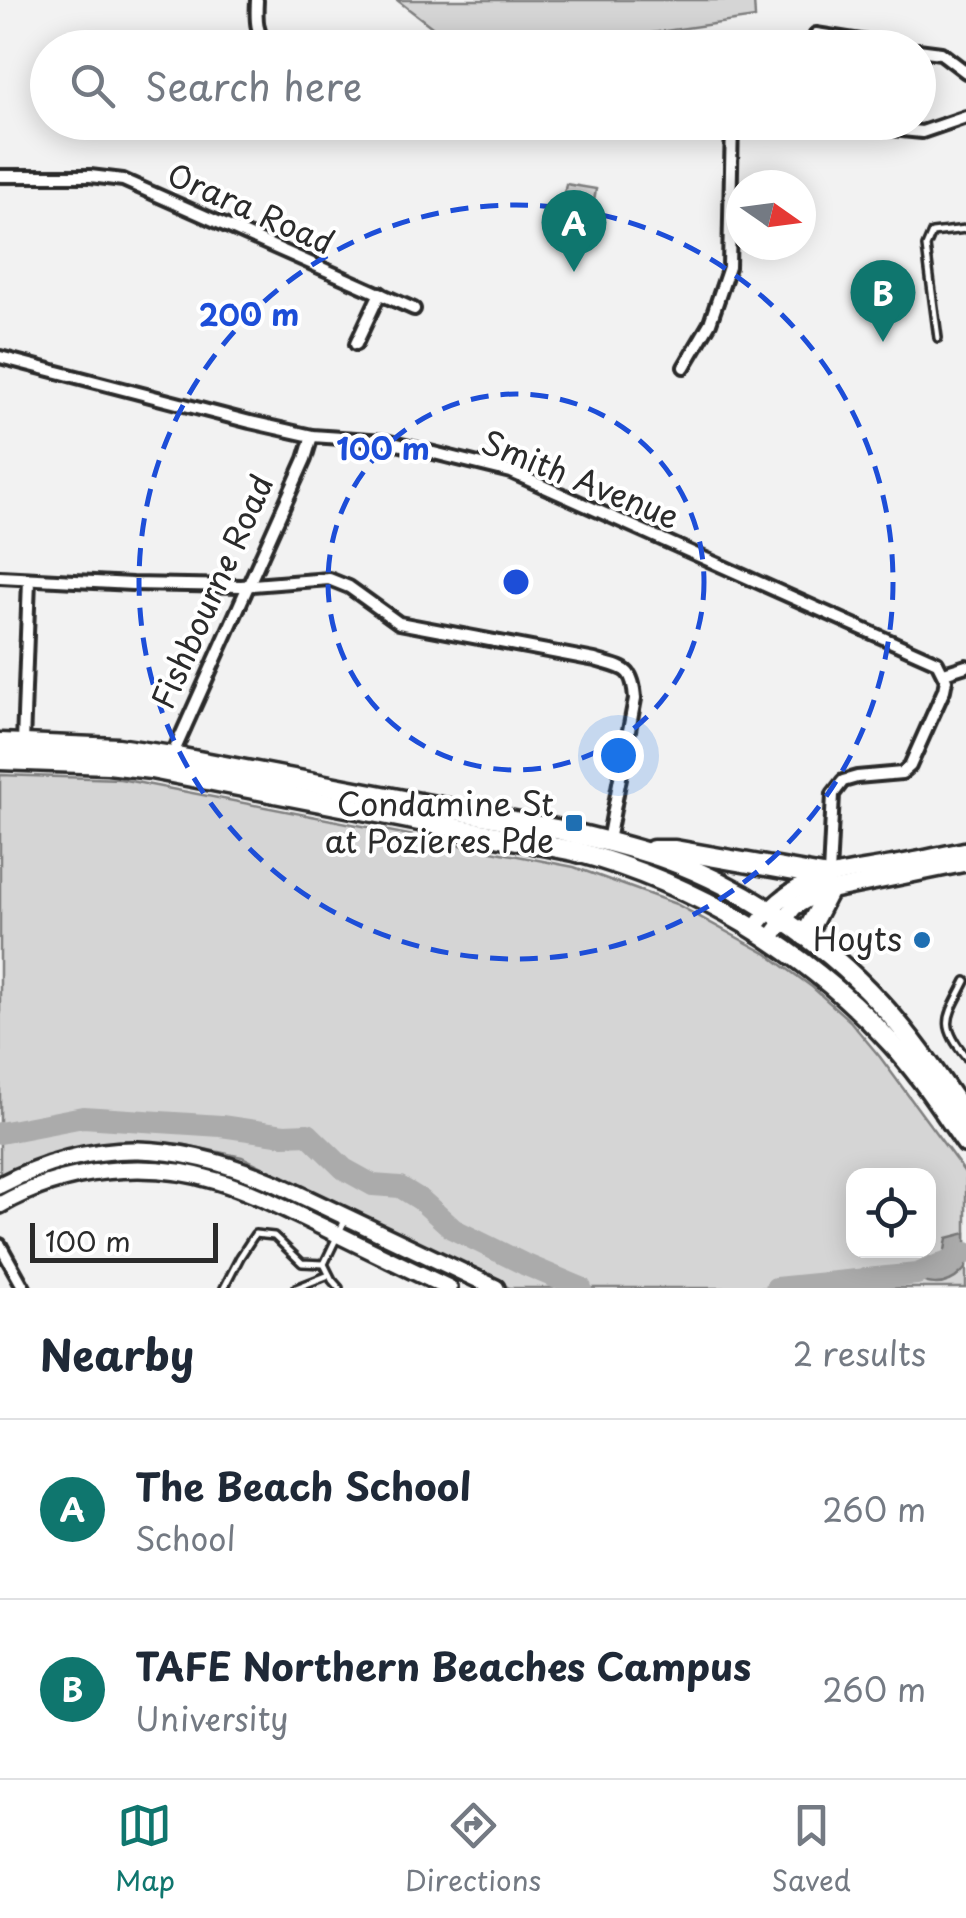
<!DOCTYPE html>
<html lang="en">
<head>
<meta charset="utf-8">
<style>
  body { margin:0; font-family:"Playpen Sans",sans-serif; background:#f2f2f3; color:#1f2937 }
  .controls { position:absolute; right:30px; bottom:30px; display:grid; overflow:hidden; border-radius:20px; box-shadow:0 5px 25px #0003 }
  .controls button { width:90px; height:90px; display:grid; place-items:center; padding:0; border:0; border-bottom:2px solid #e0e1e3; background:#fff; color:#1f2937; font:50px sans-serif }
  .compass { position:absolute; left:726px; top:170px; width:90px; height:90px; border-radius:50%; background:#fff; box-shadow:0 5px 25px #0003; rotate:104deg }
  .scale { position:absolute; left:30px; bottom:25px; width:188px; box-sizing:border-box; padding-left:10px; border:5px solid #2b2b2b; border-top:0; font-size:28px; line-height:35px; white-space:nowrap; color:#2b2b2b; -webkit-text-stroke:8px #fff; paint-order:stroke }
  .you { position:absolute; left:618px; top:755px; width:35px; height:35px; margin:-25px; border:8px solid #fff; border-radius:50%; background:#1a73e8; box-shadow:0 0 0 15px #1a73e833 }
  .badge { display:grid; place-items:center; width:65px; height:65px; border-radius:50%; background:#0f766e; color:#fff; font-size:32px; font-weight:700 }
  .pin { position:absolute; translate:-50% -82px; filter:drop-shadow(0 2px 5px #0008) }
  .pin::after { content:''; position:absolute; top:52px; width:35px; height:30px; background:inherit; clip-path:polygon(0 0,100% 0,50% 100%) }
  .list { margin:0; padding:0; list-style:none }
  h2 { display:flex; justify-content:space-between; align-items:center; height:130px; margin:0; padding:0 40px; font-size:42px }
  h2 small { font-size:32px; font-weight:400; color:#747a83 }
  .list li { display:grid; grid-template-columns:65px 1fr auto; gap:30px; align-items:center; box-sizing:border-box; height:180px; padding:0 40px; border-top:2px solid #e0e1e3 }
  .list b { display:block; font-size:38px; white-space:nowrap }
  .list p { margin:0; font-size:32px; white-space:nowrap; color:#747a83 }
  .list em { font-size:32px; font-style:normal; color:#747a83 }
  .icon { flex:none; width:55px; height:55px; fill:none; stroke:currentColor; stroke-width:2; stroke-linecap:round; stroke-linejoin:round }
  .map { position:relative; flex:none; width:966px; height:1288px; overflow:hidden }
  .search { position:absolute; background:#fff; box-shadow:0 5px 25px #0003; left:30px; right:30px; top:30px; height:110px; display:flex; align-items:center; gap:25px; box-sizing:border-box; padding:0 35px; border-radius:55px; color:#747a83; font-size:38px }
  .sheet { height:490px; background:#fff }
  nav { display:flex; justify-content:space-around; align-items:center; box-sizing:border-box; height:140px; border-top:2px solid #e0e1e3; background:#fff; font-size:28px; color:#747a83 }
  nav a { display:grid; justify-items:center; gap:5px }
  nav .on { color:#0f766e }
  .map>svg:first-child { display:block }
  .green { fill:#d5d5d5; stroke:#808080; stroke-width:2.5; fill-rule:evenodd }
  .water { fill:#ababab; stroke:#787878; stroke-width:2.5 }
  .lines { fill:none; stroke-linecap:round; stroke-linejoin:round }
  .river { stroke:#ababab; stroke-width:22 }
  .lane-casing { stroke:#2b2b2b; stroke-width:12 }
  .street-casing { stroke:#2b2b2b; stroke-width:18 }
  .secondary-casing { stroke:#2b2b2b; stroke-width:22 }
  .primary-casing { stroke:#2b2b2b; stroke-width:22 }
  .highway-casing { stroke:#2b2b2b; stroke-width:25 }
  .lane { stroke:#fff; stroke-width:5 }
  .street { stroke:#fff; stroke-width:10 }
  .secondary { stroke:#fff; stroke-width:15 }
  .primary { stroke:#fff; stroke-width:15 }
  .highway { stroke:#fff; stroke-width:18 }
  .ring { fill:none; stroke:#1d4ed8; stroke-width:5; stroke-dasharray:18 12 }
  .poi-dot { fill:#1f6fb2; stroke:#fff; stroke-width:4 }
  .labels { text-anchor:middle; stroke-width:8; stroke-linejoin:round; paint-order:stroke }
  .street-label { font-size:32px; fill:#2b2b2b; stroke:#fff }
  .poi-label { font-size:32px; fill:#2b2b2b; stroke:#fff; text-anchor:end }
  .centre { fill:#1d4ed8; stroke:#fff; stroke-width:5 }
  .ring-label { font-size:30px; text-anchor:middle; font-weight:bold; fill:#1d4ed8; stroke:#fff; stroke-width:8; stroke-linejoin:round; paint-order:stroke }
</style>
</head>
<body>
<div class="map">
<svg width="966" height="1288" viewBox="0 0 966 1288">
  <rect width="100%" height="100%" fill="#f2f2f2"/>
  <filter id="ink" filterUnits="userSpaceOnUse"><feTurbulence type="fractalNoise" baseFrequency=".01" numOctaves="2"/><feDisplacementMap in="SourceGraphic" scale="20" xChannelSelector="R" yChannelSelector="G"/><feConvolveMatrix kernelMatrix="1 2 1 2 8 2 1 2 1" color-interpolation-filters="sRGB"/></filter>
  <g filter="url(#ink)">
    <!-- green -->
    <g class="green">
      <path d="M397,0H754L755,18L555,47H458Z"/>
      <path d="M566,184L596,189L587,240L557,235Z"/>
      <path d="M0,775L120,779L574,867L676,904L767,954L812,987L850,1021L880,1057L966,1174V1288H510L242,1157L181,1144L118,1141L45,1155L0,1180ZM854,1176H928V1250H854Z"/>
    </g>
    <!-- water -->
    <path class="water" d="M966,1233C966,1243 966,1258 966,1267C965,1269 963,1271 961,1273C946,1288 922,1288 910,1270L944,1257L947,1238Z"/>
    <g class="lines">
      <!-- river -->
      <g class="river">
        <path d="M0,1133L83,1117L221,1126L284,1135L308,1134L344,1169L373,1185L400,1187L421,1200L453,1229L524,1264L581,1288"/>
        <path d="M776,1288L917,1274L966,1253"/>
      </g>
      <!-- lane casing -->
      <g class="lane-casing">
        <g id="lane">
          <path d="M938,338L926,247L932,233L966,229"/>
          <path d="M966,981C948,1017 938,1023 966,1057"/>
          <path d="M224,1288L240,1257L255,1234L274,1236L302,1263L324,1264"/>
          <path d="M296,1288L329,1275"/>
          <path d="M339,1288L332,1280L324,1264L346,1218"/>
        </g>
      </g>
      <!-- street casing -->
      <g class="street-casing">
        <g id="street">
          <path d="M257,0C256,18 255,35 270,48"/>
          <path d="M816,34L905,48"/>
          <path d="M918,50L941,53L966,72"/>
          <path d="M543,122L615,125L631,122"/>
          <path d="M821,122L922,132L966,117"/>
          <path d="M0,176H90L123,180L414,309"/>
          <path d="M356,344L380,293"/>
          <path d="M0,357L250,422L312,436L385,441L511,472L937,662L946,680L944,690L910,766L902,773L857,777L843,781L833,794L829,875"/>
          <path d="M684,367L710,323L729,267L732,122"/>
          <path d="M0,577L132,584L241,586L329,579L349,587L399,623L595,660C624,669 633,666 635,699L608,841"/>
          <path d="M944,673L966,666"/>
          <path d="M23,743L29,580"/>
          <path d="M172,756L305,459L312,436"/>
          <path d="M0,1245L24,1288"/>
        </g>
      </g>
      <!-- secondary casing -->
      <g class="secondary-casing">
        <g id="secondary">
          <path d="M755,928C793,875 830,876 890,865C915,861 941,855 966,850"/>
          <path d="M770,939L794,907L818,893L966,863"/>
        </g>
      </g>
      <!-- primary casing -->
      <g class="primary-casing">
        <g id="primary">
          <path d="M0,1185C97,1135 179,1142 277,1184L496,1288"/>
          <path d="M0,1205C64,1168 147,1159 217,1181C254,1192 289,1211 323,1227C365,1248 407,1268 449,1288"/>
        </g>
      </g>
      <!-- highway casing -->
      <g class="highway-casing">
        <g id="highway">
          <path d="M0,743L118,748L172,756L556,829C593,838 630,846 666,859C745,888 822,940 879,1002C912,1037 939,1078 966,1117"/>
          <path d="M0,760L108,764L151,769L574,851C696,884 807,950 892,1044C920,1074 942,1109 966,1143"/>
          <path d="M653,850H675L823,876"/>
          <path d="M805,936L829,890"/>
        </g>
      </g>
      <!-- lane -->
      <use href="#lane" class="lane"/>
      <!-- street -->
      <use href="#street" class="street"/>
      <!-- secondary -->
      <use href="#secondary" class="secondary"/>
      <!-- primary -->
      <use href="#primary" class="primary"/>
      <!-- highway -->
      <use href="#highway" class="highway"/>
    </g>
  </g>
  <!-- distance rings -->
  <g class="ring">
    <circle cx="516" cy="582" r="188"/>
    <circle cx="516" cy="582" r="377"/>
  </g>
  <!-- markers -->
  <g class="poi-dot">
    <rect x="564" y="813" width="20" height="20" rx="5"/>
    <circle cx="922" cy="940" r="10"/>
  </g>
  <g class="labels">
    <!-- street labels -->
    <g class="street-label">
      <text transform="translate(250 209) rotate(24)" y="11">Orara Road</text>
      <text transform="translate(580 480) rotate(22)" y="11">Smith Avenue</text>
      <text transform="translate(213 592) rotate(-66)" y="11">Fishbourne Road</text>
    </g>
    <!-- poi labels -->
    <g class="poi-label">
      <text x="554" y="816">Condamine St<tspan x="554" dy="37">at Pozieres Pde</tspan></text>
      <text x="902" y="951">Hoyts</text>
    </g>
  </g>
  <circle cx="516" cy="582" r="15" class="centre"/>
  <g class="ring-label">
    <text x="249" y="326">200 m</text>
    <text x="383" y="460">100 m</text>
  </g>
</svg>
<div class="controls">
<button><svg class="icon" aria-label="locate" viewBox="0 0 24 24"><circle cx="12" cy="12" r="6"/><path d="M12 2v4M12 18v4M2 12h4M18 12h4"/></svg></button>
</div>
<svg class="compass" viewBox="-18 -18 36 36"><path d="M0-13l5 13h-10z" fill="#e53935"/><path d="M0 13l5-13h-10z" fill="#747a83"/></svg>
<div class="scale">100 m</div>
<div class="you"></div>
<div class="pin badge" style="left:574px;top:272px">A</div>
<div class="pin badge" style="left:883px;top:342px">B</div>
<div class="search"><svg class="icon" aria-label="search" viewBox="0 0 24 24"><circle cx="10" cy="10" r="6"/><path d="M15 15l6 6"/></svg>Search here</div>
</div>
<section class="sheet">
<h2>Nearby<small>2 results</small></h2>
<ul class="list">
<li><span class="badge">A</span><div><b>The Beach School</b><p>School</p></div><em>260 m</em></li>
<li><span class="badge">B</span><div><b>TAFE Northern Beaches Campus</b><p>University</p></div><em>260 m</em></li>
</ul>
</section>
<nav>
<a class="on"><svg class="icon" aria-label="map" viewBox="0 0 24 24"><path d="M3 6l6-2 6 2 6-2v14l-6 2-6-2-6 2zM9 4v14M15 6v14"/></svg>Map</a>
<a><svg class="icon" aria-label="directions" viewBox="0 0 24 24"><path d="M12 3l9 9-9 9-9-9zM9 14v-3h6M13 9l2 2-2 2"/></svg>Directions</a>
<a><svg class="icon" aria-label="saved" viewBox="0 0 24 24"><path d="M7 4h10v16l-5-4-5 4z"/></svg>Saved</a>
</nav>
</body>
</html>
